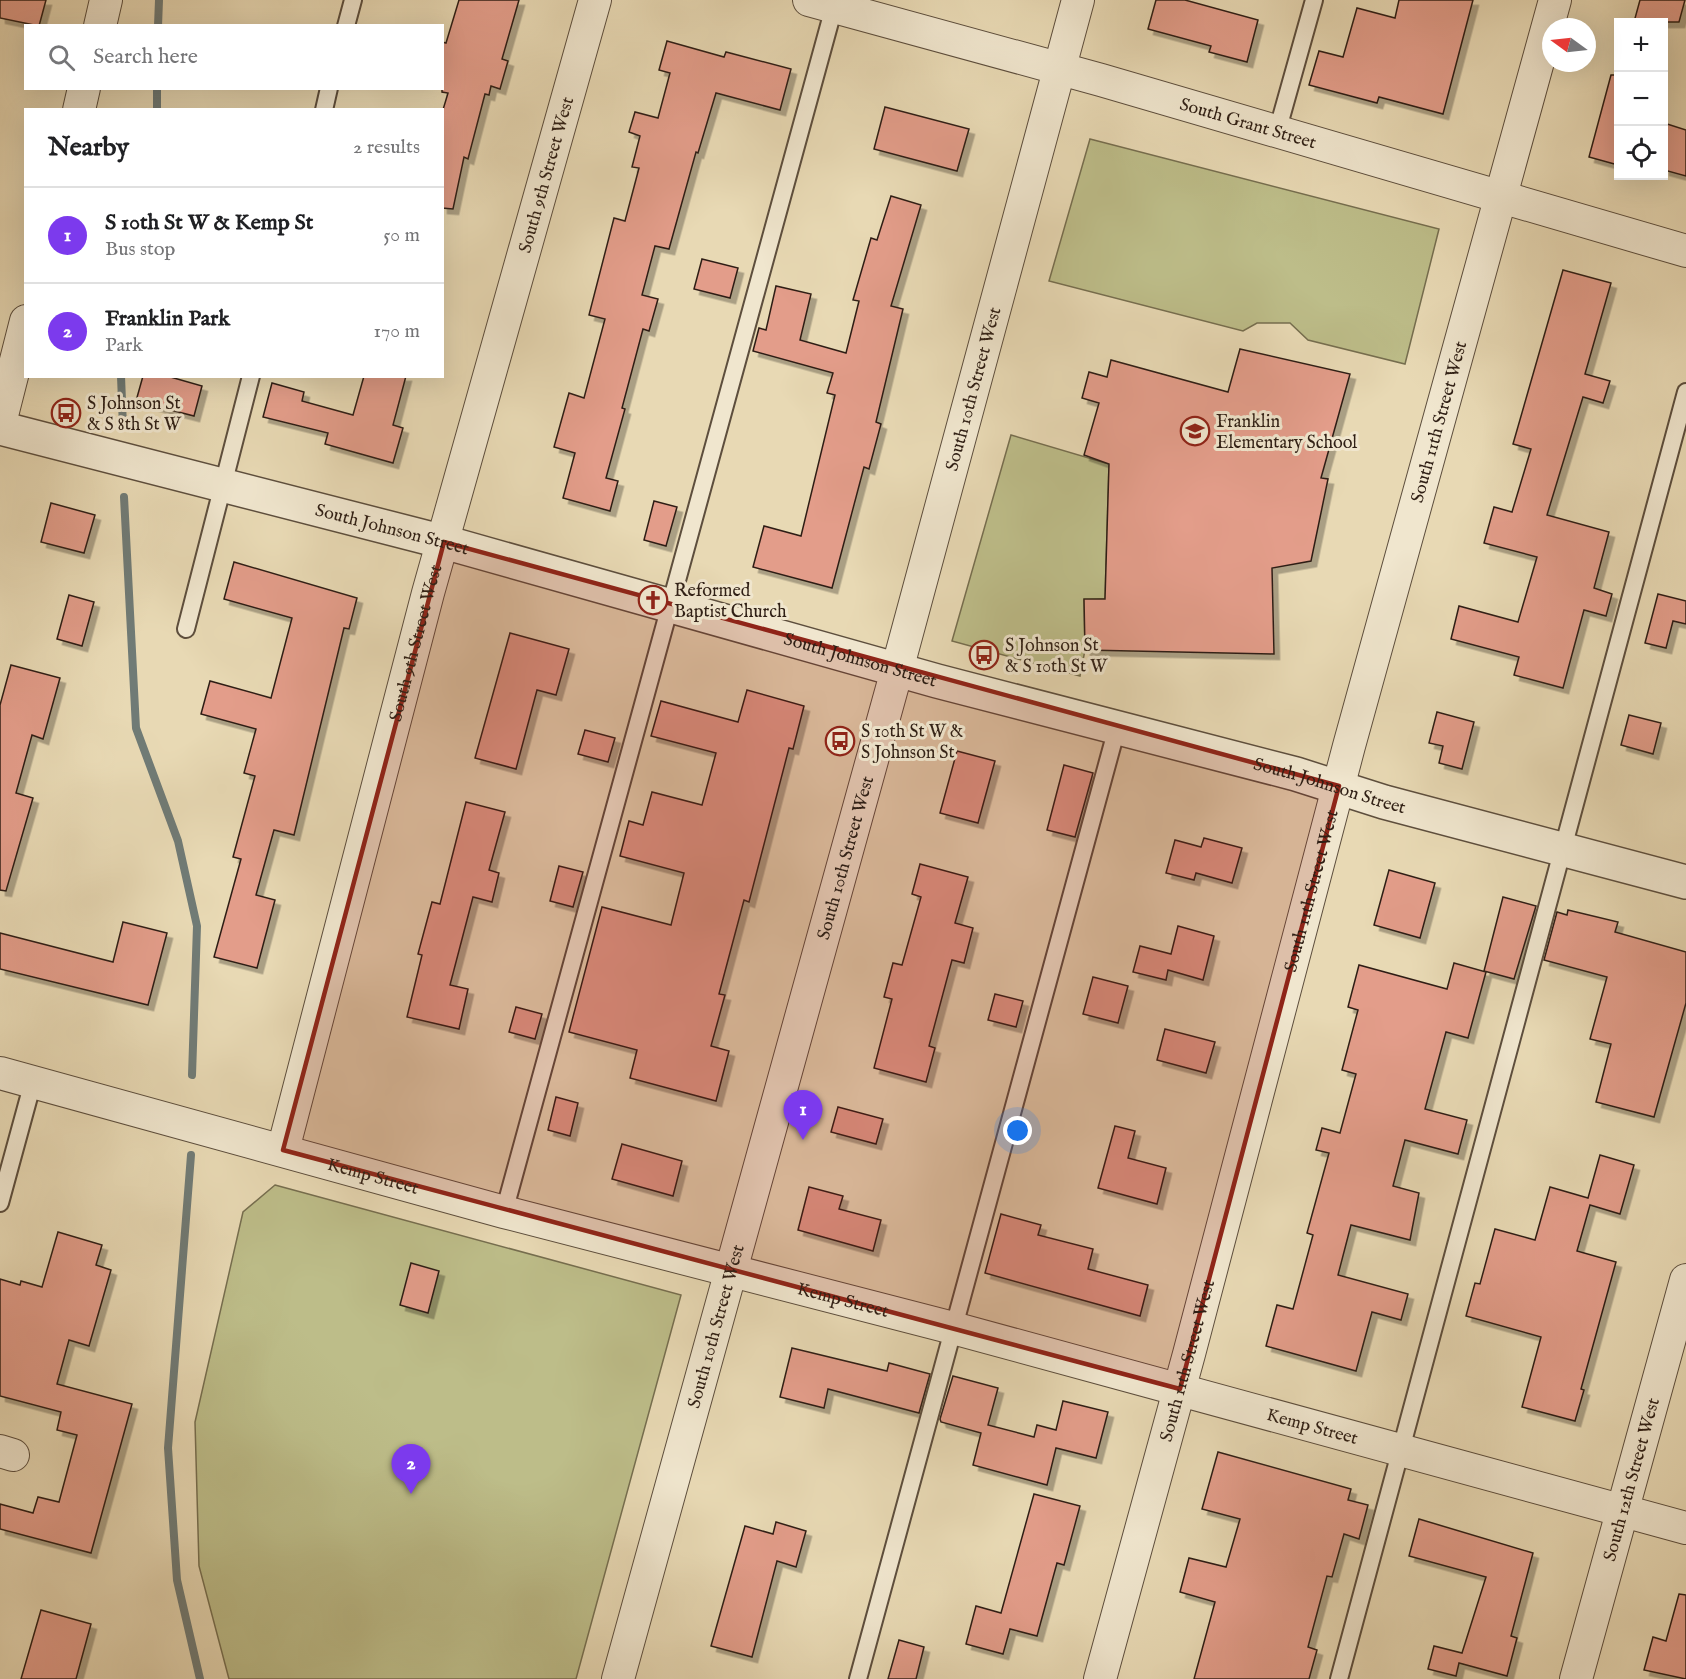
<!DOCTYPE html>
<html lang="en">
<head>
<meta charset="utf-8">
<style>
  body { margin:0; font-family:"IM FELL English",serif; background:#f6f6f6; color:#202124 }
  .controls { position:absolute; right:18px; top:18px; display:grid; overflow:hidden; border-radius:0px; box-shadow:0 6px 24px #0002 }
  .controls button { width:54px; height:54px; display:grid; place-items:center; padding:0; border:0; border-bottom:2px solid #e0e0e0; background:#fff; color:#202124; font:30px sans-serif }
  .compass { position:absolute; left:1542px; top:18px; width:54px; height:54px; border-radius:50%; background:#fff; box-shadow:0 6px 24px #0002; rotate:285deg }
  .you { position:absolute; left:1018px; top:1131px; width:21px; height:21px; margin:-15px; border:4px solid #fff; border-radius:50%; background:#1a73e8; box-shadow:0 0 0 9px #1a73e833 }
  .badge { display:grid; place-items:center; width:39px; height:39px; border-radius:50%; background:#7c3aed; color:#fff; font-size:20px; font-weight:700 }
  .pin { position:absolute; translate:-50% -50px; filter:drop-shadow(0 2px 3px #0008) }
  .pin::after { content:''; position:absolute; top:32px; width:21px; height:18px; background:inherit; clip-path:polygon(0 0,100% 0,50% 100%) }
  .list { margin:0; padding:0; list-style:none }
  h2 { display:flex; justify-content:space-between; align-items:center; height:78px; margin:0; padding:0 24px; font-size:26px }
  h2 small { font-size:20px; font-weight:400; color:#757577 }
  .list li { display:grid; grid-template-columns:39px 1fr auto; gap:18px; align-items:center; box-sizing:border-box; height:96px; padding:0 24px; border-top:2px solid #e0e0e0 }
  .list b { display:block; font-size:22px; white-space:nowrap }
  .list p { margin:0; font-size:20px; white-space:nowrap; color:#757577 }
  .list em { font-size:20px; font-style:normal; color:#757577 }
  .icon { flex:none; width:33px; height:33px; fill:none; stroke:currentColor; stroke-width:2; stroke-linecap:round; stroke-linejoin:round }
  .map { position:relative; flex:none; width:1686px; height:1679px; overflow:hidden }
  .search { position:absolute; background:#fff; box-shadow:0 6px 24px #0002; left:24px; top:24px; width:420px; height:66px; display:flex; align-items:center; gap:15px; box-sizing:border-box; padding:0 21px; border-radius:0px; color:#757577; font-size:22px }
  .panel { position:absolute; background:#fff; box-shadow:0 6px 24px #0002; left:24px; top:108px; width:420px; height:270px; border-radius:0px }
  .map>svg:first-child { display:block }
  .green { fill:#bdbd89; stroke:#766e4f; stroke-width:1.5 }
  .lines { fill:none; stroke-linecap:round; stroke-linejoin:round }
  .stream { stroke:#707b76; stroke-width:8 }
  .building { fill:#e39d8a; stroke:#2f1f15; stroke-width:1.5; filter:url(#shadow) }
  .service-casing { stroke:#5d4e3d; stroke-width:20 }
  .minor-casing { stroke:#5d4e3d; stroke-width:34 }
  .tertiary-casing { stroke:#5d4e3d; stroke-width:36 }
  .service { stroke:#f0e6ce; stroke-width:16 }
  .minor { stroke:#f0e6ce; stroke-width:32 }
  .tertiary { stroke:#f0e6ce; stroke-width:33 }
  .marked { fill:#8f2418; fill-opacity:0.2; stroke:#8f2418; stroke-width:4.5; stroke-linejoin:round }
  .labels { text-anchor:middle; stroke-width:6; stroke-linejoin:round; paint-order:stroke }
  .street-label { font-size:18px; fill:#2f1f15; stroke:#f0e6ce }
  .poi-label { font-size:18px; fill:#2f1f15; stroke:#f0e6ce; text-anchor:start }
</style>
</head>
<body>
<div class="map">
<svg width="1686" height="1679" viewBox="0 0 1686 1679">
  <defs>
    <filter id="shadow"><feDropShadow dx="5.5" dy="5.5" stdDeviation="0" flood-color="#0004"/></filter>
  </defs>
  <rect width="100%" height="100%" fill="#e8d9b4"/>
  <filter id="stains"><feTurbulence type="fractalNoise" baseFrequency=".00333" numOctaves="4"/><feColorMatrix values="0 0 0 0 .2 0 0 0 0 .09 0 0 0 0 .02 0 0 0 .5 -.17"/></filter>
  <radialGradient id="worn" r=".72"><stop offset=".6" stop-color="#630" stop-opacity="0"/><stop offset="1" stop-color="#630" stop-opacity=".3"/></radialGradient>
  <!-- green -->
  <g class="green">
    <path d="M1090,139L1439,229L1405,364L1308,340L1290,323H1257L1243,331L1049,281Z"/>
    <path d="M1011,435L1109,464L1105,599L1084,600L1085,650L1080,676L952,641Z"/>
    <path d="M275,1185L681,1295L576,1679H229L199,1566L195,1422L243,1212Z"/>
  </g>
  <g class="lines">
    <!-- stream -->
    <g class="stream">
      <path d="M158,26L159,0"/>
      <path d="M157,110V88"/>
      <path d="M121,376L123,427"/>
      <path d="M124,497L136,728L178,841L197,926L192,1075"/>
      <path d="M191,1155L168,1448L177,1580L200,1679"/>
    </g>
  </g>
  <!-- building -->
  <g class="building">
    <path d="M0,0H46L39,26L0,18Z"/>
    <path d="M459,0H519L502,59L508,61L500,89L491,86L489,95L485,94L468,159L464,157L453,209L442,208V113L448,93L442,92V42L446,43Z"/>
    <path d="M1156,0H1185L1258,20L1247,62L1209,52L1211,46L1148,29Z"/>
    <path d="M1399,0H1473L1443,114L1379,97L1377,103L1309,85L1319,51L1343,57L1357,8L1395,18Z"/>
    <path d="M1640,0H1685L1679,22H1634Z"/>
    <path d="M667,41L724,57L726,52L791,69L780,110L716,93L698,153L696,152L669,249L655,246L642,295L658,299L649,331L643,329L622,408L625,409L606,478L618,481L610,511L563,498L575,453L554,447L569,393L584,398L605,319L589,315L614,218L625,221L639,168L632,167L640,136L629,132L635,112L658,118L670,73L659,70Z"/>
    <path d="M1611,75H1618V165L1589,157Z"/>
    <path d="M885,107L969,129L957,171L874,149Z"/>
    <path d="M1664,123L1686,130V176L1664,170Z"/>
    <path d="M891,196L921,205L891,306L903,309L876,422L881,424L869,469L864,467L832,588L753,567L764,526L801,536L835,395L827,393L833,373L753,351L759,328L766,330L776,286L811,294L800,340L846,353L859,301L853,300L871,238L877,240Z"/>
    <path d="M702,259L738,268L730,298L694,289Z"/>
    <path d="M1563,270L1611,283L1585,374L1610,381L1603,403L1583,397L1547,515L1609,532L1594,588L1612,594L1606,616L1584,610L1563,688L1514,675L1519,657L1451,639L1459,606L1518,622L1537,557L1484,543L1494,507L1512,512L1531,449L1513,444Z"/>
    <path d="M1240,349L1350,374L1321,478L1328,479L1311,561L1272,568L1274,654L1085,650L1084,599H1105L1109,464L1084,455L1099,403L1082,398L1089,372L1107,377L1111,360L1228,392Z"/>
    <path d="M143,376H167L202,386L194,416L136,401Z"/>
    <path d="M364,376H406L393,425L403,428L393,463L325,444L328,433L263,417L272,383L304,392L302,401L353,415Z"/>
    <path d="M654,501L677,507L666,546L644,540Z"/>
    <path d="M51,503L95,515L84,553L41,542Z"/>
    <path d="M234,562L357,598L349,629L344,628L294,835L274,830L256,895L275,900L257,968L214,957L241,859L233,857L255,776L244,773L256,729L201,714L210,681L271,698L292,618L224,599Z"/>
    <path d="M1658,594L1686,601V624L1673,621L1666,648L1645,643Z"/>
    <path d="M69,595L94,602L82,646L57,639Z"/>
    <path d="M510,633L569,649L556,695L537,690L516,769L475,758Z"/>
    <path d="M11,665L60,678L43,739L32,735L16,793L33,798L6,891L0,890V705Z"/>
    <path d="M747,690L804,706L793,749L789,748L749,902L744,900L719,994L725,995L711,1046L729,1051L716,1101L630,1078L637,1050L569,1032L602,907L671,925L684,873L620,856L629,821L643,825L652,792L702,805L716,753L651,736L661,701L738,722Z"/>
    <path d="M1437,712L1474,722L1462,769L1439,763L1443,746L1429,743Z"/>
    <path d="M1629,715L1661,723L1653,754L1621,745Z"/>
    <path d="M585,730L615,738L608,762L578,754Z"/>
    <path d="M957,751L995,761L978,823L940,813Z"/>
    <path d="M1064,765L1093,773L1075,837L1047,830Z"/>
    <path d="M466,802L505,812L489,870L499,873L492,902L473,897L450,985L468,989L459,1029L407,1017L422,955L418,954L432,902L440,904Z"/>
    <path d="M1204,838L1242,848L1232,883L1196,873L1194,880L1166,873L1175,840L1201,847Z"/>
    <path d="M920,864L968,877L955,923L973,928L964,963L952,960L929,1046L935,1048L926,1082L874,1068L892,999L884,997L893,963L902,965L921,897L912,894Z"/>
    <path d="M559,866L583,872L573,907L550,901Z"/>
    <path d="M1389,870L1435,883L1420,938L1374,925Z"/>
    <path d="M1503,897L1536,906L1514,979L1484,971Z"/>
    <path d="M1568,910L1618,922L1615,932L1686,952V1003L1654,1117L1596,1102L1611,1044L1590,1039L1607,977L1544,960L1557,912L1567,915Z"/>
    <path d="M123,922L167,933L148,1005L0,969V933L113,962Z"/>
    <path d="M1178,926L1214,936L1203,980L1168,970L1166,980L1133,972L1140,946L1171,954Z"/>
    <path d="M1454,963L1486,972L1468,1038L1446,1032L1425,1109L1467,1120L1458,1154L1405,1140L1393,1186L1419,1193L1410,1240L1351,1225L1338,1275L1408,1294L1401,1320L1372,1312L1356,1371L1266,1346L1277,1305L1293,1309L1313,1235L1307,1233L1329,1153L1316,1150L1322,1128L1340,1133L1356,1074L1342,1070L1358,1010L1348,1007L1359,965L1447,989Z"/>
    <path d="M1093,977L1128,986L1118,1023L1083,1014Z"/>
    <path d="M995,994L1023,1001L1016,1027L988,1020Z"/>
    <path d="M516,1007L542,1014L535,1039L509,1032Z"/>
    <path d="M1165,1029L1215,1042L1206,1073L1157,1060Z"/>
    <path d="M556,1097L578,1103L570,1136L548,1130Z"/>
    <path d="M838,1107L883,1119L876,1144L831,1132Z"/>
    <path d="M1115,1126L1135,1131L1128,1158L1166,1168L1157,1204L1098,1188Z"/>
    <path d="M622,1144L682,1161L673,1196L612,1179Z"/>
    <path d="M1600,1155L1634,1165L1620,1214L1590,1205L1577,1251L1616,1262L1581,1389L1584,1390L1575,1421L1522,1407L1541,1337L1466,1316L1475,1283L1480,1284L1495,1229L1535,1240L1550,1187L1588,1198Z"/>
    <path d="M809,1187L843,1196L839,1209L881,1220L873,1251L798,1230Z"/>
    <path d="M1001,1214L1041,1225L1038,1235L1093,1249L1088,1269L1148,1285L1140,1316L985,1273Z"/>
    <path d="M58,1232L102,1245L96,1265L111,1270L89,1346L69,1340L57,1384L132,1404L91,1553L0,1529V1504L33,1513L38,1497L59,1502L77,1435L57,1430L61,1412L0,1396V1279L20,1285L21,1281L42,1287Z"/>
    <path d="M411,1263L439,1271L428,1313L400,1305Z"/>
    <path d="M792,1348L887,1371L889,1363L930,1374L919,1413L828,1389L824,1408L780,1397Z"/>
    <path d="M953,1376L998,1388L988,1425L1034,1437L1037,1425L1056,1430L1063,1401L1108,1412L1096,1458L1056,1448L1047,1485L973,1465L981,1433L941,1422L940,1419Z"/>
    <path d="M1218,1452L1351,1489L1348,1500L1368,1505L1359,1539L1344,1534L1332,1577L1327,1576L1308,1647L1317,1650L1309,1679H1194L1215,1602L1180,1592L1189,1558L1226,1567L1240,1519L1202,1509Z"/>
    <path d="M1034,1494L1080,1506L1064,1565L1057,1563L1037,1636L1010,1629L1003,1654L966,1644L976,1606L1001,1613Z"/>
    <path d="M1419,1519L1533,1553L1511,1636L1517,1638L1507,1676L1459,1663L1456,1676L1428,1669L1434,1646L1462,1653L1486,1577L1409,1556Z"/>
    <path d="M776,1522L806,1531L796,1567L777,1561L752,1657L711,1646L745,1526L773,1534Z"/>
    <path d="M1679,1594L1686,1595V1679L1644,1670L1653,1637L1666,1641Z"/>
    <path d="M41,1610L91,1624L76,1679H21Z"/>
    <path d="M899,1640L924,1647L916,1679H888Z"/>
  </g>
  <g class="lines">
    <!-- service casing -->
    <g class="service-casing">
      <g id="service">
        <path d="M346,26L353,0"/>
        <path d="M324,110L329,88"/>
        <path d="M1277,132L1314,0"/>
        <path d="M186,629L251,376"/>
        <path d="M0,1203L33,1082"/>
        <path d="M504,1212L836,0"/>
        <path d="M858,1679L1117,728"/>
        <path d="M1339,1679L1686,392"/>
      </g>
    </g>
    <!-- minor casing -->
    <g class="minor-casing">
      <g id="minor">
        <path id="s1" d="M809,0L1101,80L1686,251"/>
        <path d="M100,26L106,0"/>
        <path d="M79,110L84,88"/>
        <path d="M0,423L26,321"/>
        <path id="s2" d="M0,1073L504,1212L953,1328L1686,1528"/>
        <path id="s3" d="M283,1150L428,593L595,0"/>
        <path d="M0,1451L13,1455"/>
        <path id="s4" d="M618,1679L897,670L1078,0"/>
        <path id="s5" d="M1100,1679L1189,1354L1349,746L1555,0"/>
        <path id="s6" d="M1576,1679L1686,1280"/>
      </g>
    </g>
    <!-- tertiary casing -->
    <g class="tertiary-casing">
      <g id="tertiary">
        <path id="s7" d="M0,428L444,542L937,681L1296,774L1384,802L1686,882"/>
      </g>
    </g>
    <!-- service -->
    <use href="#service" class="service"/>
    <!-- minor -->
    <use href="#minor" class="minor"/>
    <!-- tertiary -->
    <use href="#tertiary" class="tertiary"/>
  </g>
  <!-- marked area -->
  <path class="marked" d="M444,542L1339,786L1180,1389L283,1150Z"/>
  <!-- icons -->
  <defs>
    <g id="bus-ring" transform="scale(1.5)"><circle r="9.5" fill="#f0e6ce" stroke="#8f2418" stroke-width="1.5"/><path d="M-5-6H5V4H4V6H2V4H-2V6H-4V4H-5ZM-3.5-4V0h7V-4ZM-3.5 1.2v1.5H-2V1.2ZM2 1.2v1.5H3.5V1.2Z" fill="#8f2418"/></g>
    <g id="school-ring" transform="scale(1.5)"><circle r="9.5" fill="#f0e6ce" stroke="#8f2418" stroke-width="1.5"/><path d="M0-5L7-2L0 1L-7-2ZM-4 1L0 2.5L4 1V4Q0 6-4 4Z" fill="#8f2418"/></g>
    <g id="church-ring" transform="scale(1.5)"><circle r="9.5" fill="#f0e6ce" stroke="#8f2418" stroke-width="1.5"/><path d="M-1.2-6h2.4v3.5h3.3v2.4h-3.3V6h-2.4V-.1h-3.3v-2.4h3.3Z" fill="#8f2418"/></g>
  </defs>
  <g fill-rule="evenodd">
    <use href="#bus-ring" x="66" y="413"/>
    <use href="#school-ring" x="1195" y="431"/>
    <use href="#church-ring" x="653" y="600"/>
    <use href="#bus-ring" x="984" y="655"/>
    <use href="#bus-ring" x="840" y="741"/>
  </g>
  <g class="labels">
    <!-- street labels -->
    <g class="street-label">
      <text dy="6" stroke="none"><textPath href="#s1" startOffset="456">South Grant Street</textPath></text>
      <text dy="6" stroke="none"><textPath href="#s3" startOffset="1010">South 9th Street West</textPath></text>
      <text dy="6" stroke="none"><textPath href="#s4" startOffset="1338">South 10th Street West</textPath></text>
      <text dy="6" stroke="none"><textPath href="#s5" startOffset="1302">South 11th Street West</textPath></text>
      <text dy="6" stroke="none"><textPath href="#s7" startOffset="405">South Johnson Street</textPath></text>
      <text dy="6" stroke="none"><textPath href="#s3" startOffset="524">South 9th Street West</textPath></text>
      <text dy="6" stroke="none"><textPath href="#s7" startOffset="891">South Johnson Street</textPath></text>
      <text dy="6" stroke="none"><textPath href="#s7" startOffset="1377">South Johnson Street</textPath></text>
      <text dy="6" stroke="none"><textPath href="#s4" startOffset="852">South 10th Street West</textPath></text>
      <text dy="6" stroke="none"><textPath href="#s5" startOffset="816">South 11th Street West</textPath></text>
      <text dy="6" stroke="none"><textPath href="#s2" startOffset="387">Kemp Street</textPath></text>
      <text dy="6" stroke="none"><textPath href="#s2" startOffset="873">Kemp Street</textPath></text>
      <text dy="6" stroke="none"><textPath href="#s4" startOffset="366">South 10th Street West</textPath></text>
      <text dy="6" stroke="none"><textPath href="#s5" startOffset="330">South 11th Street West</textPath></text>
      <text dy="6" stroke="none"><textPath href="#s2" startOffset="1359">Kemp Street</textPath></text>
      <text dy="6" stroke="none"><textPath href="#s6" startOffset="207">South 12th Street West</textPath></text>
    </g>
    <!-- poi labels -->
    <g class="poi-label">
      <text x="87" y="409">S Johnson St<tspan x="87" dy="21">&amp; S 8th St W</tspan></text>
      <text x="1216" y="427">Franklin<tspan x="1216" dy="21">Elementary School</tspan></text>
      <text x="674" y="596">Reformed<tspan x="674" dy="21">Baptist Church</tspan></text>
      <text x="1005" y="651">S Johnson St<tspan x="1005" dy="21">&amp; S 10th St W</tspan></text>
      <text x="861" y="737">S 10th St W &amp;<tspan x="861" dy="21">S Johnson St</tspan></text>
    </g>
  </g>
  <rect width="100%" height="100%" filter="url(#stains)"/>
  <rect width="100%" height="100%" fill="url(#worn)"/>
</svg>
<div class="controls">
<button>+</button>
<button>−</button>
<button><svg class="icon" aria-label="locate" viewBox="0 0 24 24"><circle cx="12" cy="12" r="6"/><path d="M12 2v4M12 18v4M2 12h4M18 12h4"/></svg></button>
</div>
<svg class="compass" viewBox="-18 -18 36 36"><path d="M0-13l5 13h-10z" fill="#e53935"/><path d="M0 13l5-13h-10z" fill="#757577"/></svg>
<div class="you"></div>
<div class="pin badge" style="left:803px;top:1140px">1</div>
<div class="pin badge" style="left:411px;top:1494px">2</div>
<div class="search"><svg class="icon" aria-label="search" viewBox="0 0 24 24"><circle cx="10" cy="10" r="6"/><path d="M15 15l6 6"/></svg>Search here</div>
<section class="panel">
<h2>Nearby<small>2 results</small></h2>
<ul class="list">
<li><span class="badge">1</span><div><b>S 10th St W &amp; Kemp St</b><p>Bus stop</p></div><em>50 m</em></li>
<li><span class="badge">2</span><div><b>Franklin Park</b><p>Park</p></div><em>170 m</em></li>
</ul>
</section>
</div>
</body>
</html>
